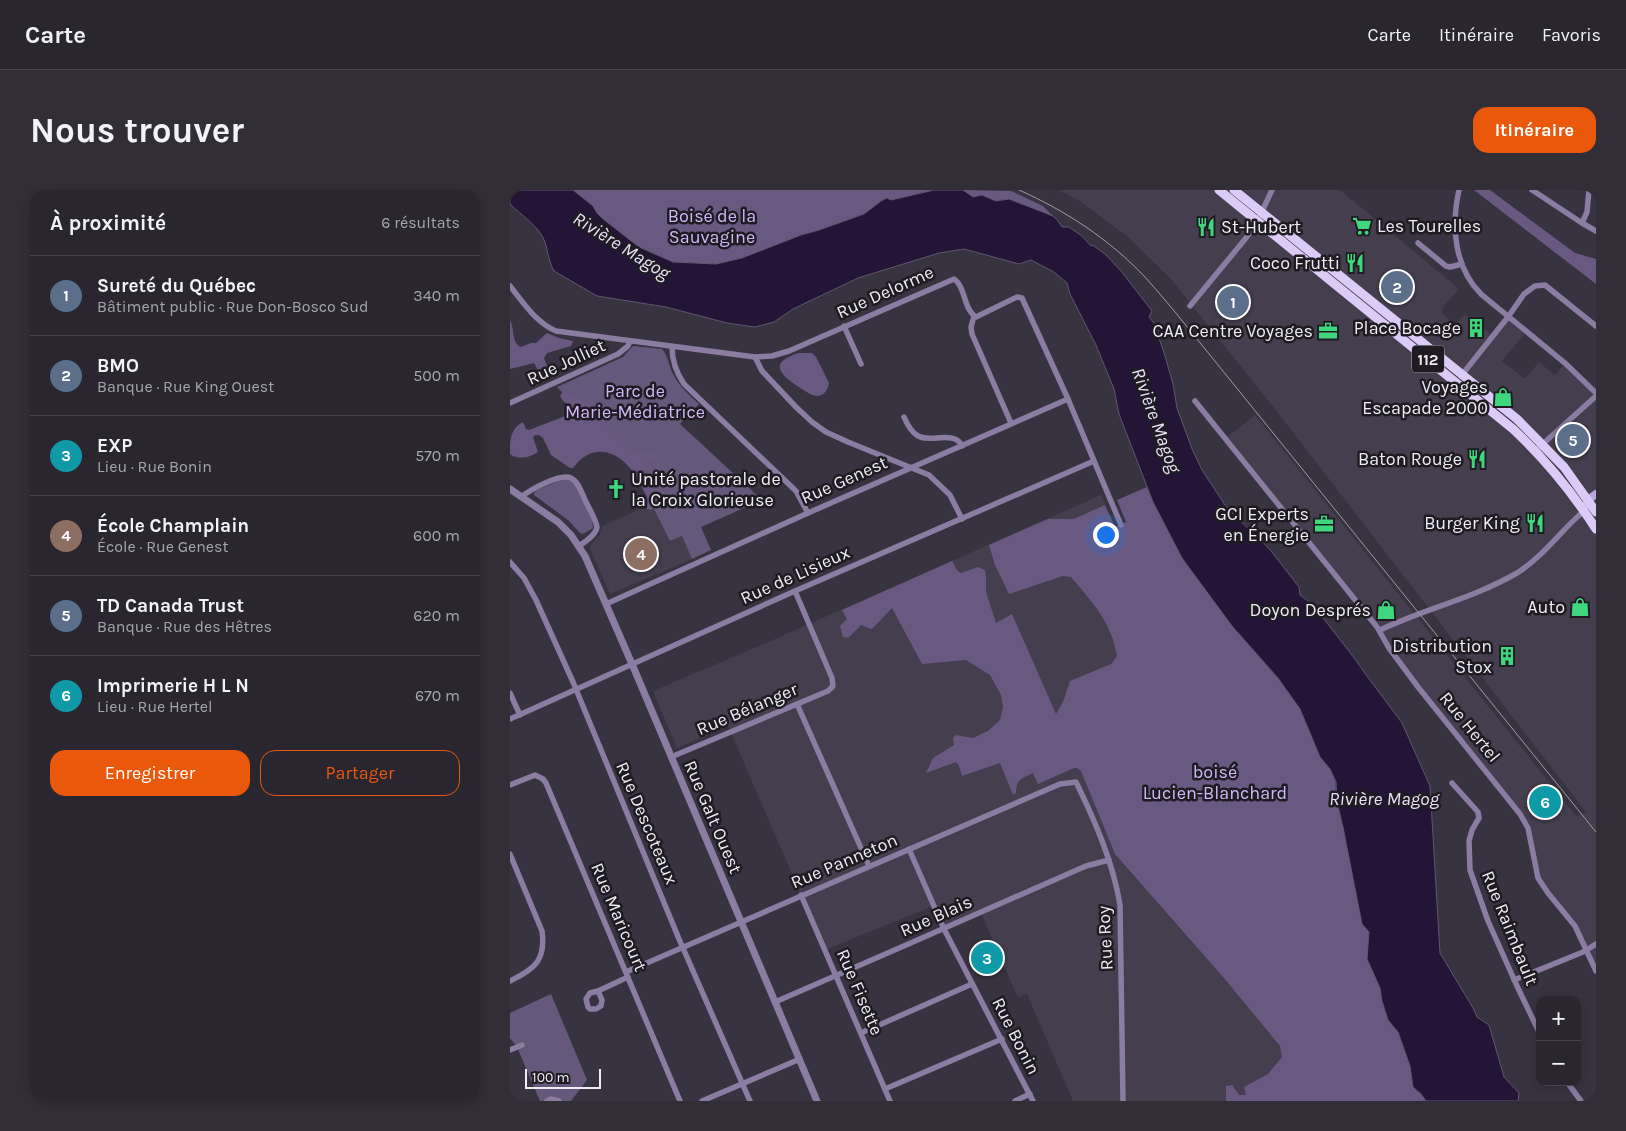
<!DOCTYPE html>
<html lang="fr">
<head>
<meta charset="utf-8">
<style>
  body { margin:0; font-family:Karla,sans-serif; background:#322e38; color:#f1f3f6 }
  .controls { position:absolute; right:15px; bottom:15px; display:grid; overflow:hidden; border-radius:10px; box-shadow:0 2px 12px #0003 }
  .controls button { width:45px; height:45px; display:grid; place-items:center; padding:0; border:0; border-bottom:1px solid #46434c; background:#2a2630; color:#f1f3f6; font:25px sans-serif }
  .scale { position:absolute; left:15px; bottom:12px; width:76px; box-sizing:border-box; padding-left:5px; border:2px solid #efecf4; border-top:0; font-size:14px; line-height:18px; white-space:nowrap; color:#efecf4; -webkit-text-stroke:4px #1e1c22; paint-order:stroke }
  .you { position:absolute; left:595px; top:344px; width:18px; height:18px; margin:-12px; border:4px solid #fff; border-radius:50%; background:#1a73e8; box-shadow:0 0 0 8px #1a73e833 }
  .badge { display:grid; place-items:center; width:32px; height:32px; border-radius:50%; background:#ea580c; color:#fff; font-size:16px; font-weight:700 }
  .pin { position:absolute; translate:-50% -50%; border:2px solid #fff; box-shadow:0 1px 5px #0006 }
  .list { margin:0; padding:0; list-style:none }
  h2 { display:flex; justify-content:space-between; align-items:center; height:65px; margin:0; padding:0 20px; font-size:21px }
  h2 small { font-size:16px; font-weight:400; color:#a5a5ab }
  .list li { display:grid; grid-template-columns:32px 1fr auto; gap:15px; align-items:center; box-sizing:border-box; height:80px; padding:0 20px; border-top:1px solid #46434c }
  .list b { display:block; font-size:19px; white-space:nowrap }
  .list p { margin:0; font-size:16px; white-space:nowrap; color:#a5a5ab }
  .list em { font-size:16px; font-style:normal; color:#a5a5ab }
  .actions { display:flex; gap:10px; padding:15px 20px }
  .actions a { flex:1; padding:11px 0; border:1px solid #ea580c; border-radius:15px; text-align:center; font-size:18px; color:#ea580c }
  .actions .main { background:#ea580c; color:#fff }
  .map { position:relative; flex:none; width:1086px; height:911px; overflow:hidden; border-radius:15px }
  header { display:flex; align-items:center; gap:30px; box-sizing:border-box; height:70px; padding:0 25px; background:#2a2630; border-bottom:1px solid #46434c }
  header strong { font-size:24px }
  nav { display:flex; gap:28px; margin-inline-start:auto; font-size:18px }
  .intro { display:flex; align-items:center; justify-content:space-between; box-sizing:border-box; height:120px; padding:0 30px }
  h1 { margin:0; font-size:35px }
  .button { padding:12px 22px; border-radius:15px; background:#ea580c; color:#fff; font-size:18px; font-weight:700 }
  main { display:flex; gap:30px; padding:0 30px }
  aside { flex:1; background:#2a2630; border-radius:15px; box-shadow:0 2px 12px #0003 }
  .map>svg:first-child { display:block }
  .built { fill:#443e4f }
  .green { fill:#65587a }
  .forest { fill:#695980 }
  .water { fill:#241536; stroke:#61566f }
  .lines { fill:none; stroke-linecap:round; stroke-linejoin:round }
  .minor { stroke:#8b7da1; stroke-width:5.5 }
  .tertiary { stroke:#8b7da1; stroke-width:7 }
  .secondary { stroke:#bca5de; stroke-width:8 }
  .primary { stroke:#dccbf7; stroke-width:9 }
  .rail { stroke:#9e9aa4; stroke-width:1 }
  .labels { text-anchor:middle; stroke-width:5; stroke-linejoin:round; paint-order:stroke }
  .shield { fill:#1e1c22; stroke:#b0aeb5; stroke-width:1 }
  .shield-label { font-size:16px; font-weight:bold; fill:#efecf4 }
  .park-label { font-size:18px; fill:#d2b8f9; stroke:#1e1c22 }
  .poi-label { font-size:18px; fill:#efecf4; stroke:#1e1c22; text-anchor:end }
  .street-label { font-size:18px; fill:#efecf4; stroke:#1e1c22 }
  .water-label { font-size:19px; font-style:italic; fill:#e9dff9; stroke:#1e1c22 }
</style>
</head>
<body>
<header>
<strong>Carte</strong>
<nav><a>Carte</a><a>Itinéraire</a><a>Favoris</a></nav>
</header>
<div class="intro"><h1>Nous trouver</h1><a class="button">Itinéraire</a></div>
<main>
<aside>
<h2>À proximité<small>6 résultats</small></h2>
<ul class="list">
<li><span class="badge" style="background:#5c6f8a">1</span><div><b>Sureté du Québec</b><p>Bâtiment public · Rue Don-Bosco Sud</p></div><em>340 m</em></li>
<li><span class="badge" style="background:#5c6f8a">2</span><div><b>BMO</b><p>Banque · Rue King Ouest</p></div><em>500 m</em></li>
<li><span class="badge" style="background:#0f9aa8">3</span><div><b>EXP</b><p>Lieu · Rue Bonin</p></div><em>570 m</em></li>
<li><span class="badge" style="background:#8d6e63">4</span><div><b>École Champlain</b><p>École · Rue Genest</p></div><em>600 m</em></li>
<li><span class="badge" style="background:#5c6f8a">5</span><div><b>TD Canada Trust</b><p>Banque · Rue des Hêtres</p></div><em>620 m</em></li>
<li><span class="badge" style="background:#0f9aa8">6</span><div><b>Imprimerie H L N</b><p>Lieu · Rue Hertel</p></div><em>670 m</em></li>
</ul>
<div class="actions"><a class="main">Enregistrer</a><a>Partager</a></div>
</aside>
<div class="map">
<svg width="1086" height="911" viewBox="0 0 1086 911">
  <rect width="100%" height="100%" fill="#383340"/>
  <!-- built -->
  <g class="built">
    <path d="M549,0H830L949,99L933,117L932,123L945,135L955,124L983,146L998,127L1016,142L992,171L1015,189L1029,172L1045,185L1055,173L1086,203V781L1070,745L1031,694L1018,638L908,497L872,444L715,249L745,225L1066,626L1076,622L761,214L661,89L618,47L571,12Z"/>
    <path d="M591,305L665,475L834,911H563L517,804L508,808L471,723L434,739L423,716L315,760L218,536L167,558L143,501L265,449Z"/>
    <path d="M142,314L160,351L172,345L182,369L100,404L80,359L81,354L89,346L92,336Z"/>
  </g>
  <!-- green -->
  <g class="green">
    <path d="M123,156L152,159C158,165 159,177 163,184C169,196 179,205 189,214L170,234L252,310L191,337L201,360L182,369L172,346L160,351L122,275L47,197L113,167Z"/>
    <path d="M53,289C56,289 58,289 61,291C68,294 84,330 83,338L73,344L70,343L58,330L24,305V303L27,300Z"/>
    <path d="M41,804L77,890L61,911H30L7,857L0,848V823Z"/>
  </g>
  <!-- forest -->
  <g class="forest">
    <path d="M63,0H424L381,10L354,24L309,40L291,45L232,68L206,74L163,72L129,57L93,29L87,23L83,16Z"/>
    <path d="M453,0L501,1L533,16L543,26L495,9L486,11L472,5L463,7Z"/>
    <path d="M964,0H980L1065,63L1086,69V94Z"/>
    <path d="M0,130C5,139 1,153 11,157L21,153H26L37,143L49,148L63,151L61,156L37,163L34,168L40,185L32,188L24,173L0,179Z"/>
    <path d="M289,163H302L306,167L319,193C317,204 310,209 300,204C281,192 249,175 289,163Z"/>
    <path d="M53,201H57L89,225L122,263L139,264L147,260H153L152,265L131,276L147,307L148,315L141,320L137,319C137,316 138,311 137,307C135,303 132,298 130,293C116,265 86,247 63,278H60L41,265L33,248L29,245H25L23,247L28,262C20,268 8,270 0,264C0,250 0,239 13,232L16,239L19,240L63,223L64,221C60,214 53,213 50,206Z"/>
    <path d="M637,297L643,312L672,368L722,436L768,488L790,519L810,567L820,579L825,591L827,612L833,637L852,734L859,742L858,769L870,798L872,811L878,830L888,842L900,876L903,897L911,904L916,911H716V896L722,895L729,905H736L734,897L758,884L772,867L770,856L714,788L605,664L571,581L567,578H564L528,594L523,583C511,589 506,589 506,603L503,605L490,573L452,586L449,576L446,572L416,583L423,568L444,555L443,548L446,545L463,548L478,541L490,530L493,517L491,505L480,485L456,470L412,474L382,418L362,439L351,435L338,448L333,447L330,436L337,429L332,420L442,371L447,380L451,383L468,377L475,380L476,387V402L486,433L502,424L546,524L553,512L560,491L601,474L607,466C602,433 582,412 561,387L553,386L499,404L485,375L479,355L538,329H564L595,315L605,337L616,332L607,310Z"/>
  </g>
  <!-- water -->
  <path class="water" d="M0,0H63L83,16L87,23L93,29L129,57L163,72L206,74L232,68L291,45L309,40L354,24L371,11L377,8L381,10L390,8L424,0H453L463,7L472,5L486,11L499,9L543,26L548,31L552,37H559L572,46L580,55L584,56L596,65L611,81L642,121L639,127L644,133L655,166L663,194L667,218L682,259L692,280L715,315L729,330L749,348L761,361L789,397L790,405L803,415L845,469L854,482L892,533L920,596L930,763L963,818L967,827L979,835L994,887L1009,903L1008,911H916L911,904L903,897L900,876L888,842L878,830L872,811L870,798L857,769L859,742L852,734L833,637L827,612L826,592L820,579L810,567L790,519L768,488L722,436L672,368L643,312L609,224L604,199L586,155L560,104L557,93L544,82L521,70L509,74L454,59L429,63L348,88L283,119L264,132L245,137L217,133L156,117L87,106L44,81C39,72 38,62 35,52C30,37 11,25 0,14Z"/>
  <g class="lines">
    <!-- minor -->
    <g class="minor">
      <path d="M949,0C941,36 944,77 971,104L1055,173L1086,203"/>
      <path d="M1022,0L1072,33L1086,41"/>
      <path d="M1072,33L1077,22L1079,0"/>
      <path d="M908,53L936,76L940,77L952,74"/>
      <path d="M0,96C13,112 25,132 46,141L245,167L262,166L279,161L444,89C456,97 453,119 466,127L507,107L512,108L558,209L611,335"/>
      <path d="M680,116L736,48L747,32L762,0"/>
      <path d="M464,126L461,137L462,144L501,233"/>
      <path d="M334,136L351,174"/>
      <path d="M162,157C162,171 166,182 174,194L286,301L298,323"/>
      <path d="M245,167L252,181L286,217L302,232L316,242L338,252L419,285L440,305L452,329"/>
      <path d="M951,186L998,127L1014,104L1025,96L1035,95L1086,136"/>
      <path d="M685,211L867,437L879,458L908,497L1010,624L1018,638L1028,688L1038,703L1065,736L1086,781"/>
      <path d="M0,213L108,164L118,156L120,151"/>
      <path d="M394,227C397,234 401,242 408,246C420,253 445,240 452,256"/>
      <path d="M1026,260L1086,206"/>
      <path d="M11,307C20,300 50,283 61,288C69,292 72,304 76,312C80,320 85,328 87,337C86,345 76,351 69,356"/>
      <path d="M0,372L14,388L26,410L63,492L169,749L240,911"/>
      <path d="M96,414L298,323L558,209"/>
      <path d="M870,440C914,419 964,408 1007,383C1033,367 1051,340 1074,321"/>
      <path d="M0,503L10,525"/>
      <path d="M287,514L359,676"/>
      <path d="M0,529L285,401L584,271"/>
      <path d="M161,567L318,501L323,496L322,488L285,401"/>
      <path d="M942,593L968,622L969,628L962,640L959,651L960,680L978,731L1007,796L1030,844"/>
      <path d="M0,595L25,585L33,589L36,593L170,911"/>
      <path d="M399,659L434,739L523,911"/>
      <path d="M0,664L32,741C36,770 25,779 0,791"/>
      <path d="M291,705L380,911"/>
      <path d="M116,782L550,594L566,592C585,631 603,672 610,715L613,911"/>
      <path d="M1004,790L1073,762L1086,754"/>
      <path d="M88,801L92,810L91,816L86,819H80L78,817L76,809L80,803L88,801L118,787"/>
      <path d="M265,812C369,767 472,722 576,676L599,670"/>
      <path d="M351,843L462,794"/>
      <path d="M0,860L12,855"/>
      <path d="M1057,892L1071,911"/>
      <path d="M375,899L492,849"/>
      <path d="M37,911L41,909L49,911"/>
      <path d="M192,911L290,869"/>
      <path d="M505,911L520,904"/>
    </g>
    <!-- tertiary -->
    <path class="tertiary" d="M0,299L48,332L61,345L75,366L122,474L307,911"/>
    <!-- secondary -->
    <path class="secondary" d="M1076,316L1078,310L1086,304"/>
    <!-- primary -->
    <g class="primary">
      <path d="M709,0L1003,239C1035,269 1062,302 1086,339"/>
      <path d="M724,0L1007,229L1054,277L1086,322"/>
    </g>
    <!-- rail -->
    <path class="rail" d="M509,0C556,21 599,49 635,87C653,107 670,128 687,149L1086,642"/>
  </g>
  <!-- icons -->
  <defs>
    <g id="supermarket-bare" transform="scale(1.5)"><path d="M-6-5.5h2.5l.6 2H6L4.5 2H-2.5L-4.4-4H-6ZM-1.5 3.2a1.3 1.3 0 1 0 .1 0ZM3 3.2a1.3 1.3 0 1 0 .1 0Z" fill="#3fd77d" stroke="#1e1c22" stroke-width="2.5" paint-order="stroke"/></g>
    <g id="restaurant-bare" transform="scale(1.5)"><path d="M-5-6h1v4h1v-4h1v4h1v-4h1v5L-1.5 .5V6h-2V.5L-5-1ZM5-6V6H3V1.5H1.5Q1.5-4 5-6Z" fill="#3fd77d" stroke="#1e1c22" stroke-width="2.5" paint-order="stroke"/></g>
    <g id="building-bare" transform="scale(1.5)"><path d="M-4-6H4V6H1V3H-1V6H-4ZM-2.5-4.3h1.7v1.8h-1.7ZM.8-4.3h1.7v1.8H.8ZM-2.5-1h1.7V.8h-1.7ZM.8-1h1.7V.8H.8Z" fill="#3fd77d" stroke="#1e1c22" stroke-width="2.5" paint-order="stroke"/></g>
    <g id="office-bare" transform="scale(1.5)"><path d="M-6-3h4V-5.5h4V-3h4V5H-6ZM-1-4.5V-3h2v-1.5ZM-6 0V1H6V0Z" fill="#3fd77d" stroke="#1e1c22" stroke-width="2.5" paint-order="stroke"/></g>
    <g id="shop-bare" transform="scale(1.5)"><path d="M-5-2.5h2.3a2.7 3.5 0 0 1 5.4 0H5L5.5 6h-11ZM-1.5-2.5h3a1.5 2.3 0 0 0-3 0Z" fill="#3fd77d" stroke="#1e1c22" stroke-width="2.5" paint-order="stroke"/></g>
    <g id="church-bare" transform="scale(1.5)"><path d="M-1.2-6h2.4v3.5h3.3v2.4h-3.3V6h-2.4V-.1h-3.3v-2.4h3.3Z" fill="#3fd77d" stroke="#1e1c22" stroke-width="2.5" paint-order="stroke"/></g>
  </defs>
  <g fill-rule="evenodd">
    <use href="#supermarket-bare" x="852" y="36"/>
    <use href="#restaurant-bare" x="696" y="37"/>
    <use href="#restaurant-bare" x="845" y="73"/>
    <use href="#building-bare" x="966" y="138"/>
    <use href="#office-bare" x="818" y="141"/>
    <use href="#shop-bare" x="993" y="207"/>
    <use href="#restaurant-bare" x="967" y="269"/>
    <use href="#church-bare" x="106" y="299"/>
    <use href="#restaurant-bare" x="1025" y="333"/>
    <use href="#office-bare" x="814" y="334"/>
    <use href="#shop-bare" x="1070" y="417"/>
    <use href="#shop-bare" x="876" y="420"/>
    <use href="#building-bare" x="997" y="466"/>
  </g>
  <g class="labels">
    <!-- shield labels -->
    <rect class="shield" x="902" y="155.5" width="32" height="27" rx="4"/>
    <g class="shield-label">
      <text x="918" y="175">112</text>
    </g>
    <!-- park labels -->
    <g class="park-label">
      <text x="202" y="32">Boisé de la<tspan x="202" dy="21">Sauvagine</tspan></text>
      <text x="125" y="207">Parc de<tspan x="125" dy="21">Marie-Médiatrice</tspan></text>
      <text x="705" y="588">boisé<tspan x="705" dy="21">Lucien-Blanchard</tspan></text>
    </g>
    <!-- poi labels -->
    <g class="poi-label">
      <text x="867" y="42" text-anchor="start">Les Tourelles</text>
      <text x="711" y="43" text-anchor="start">St-Hubert</text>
      <text x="830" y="79">Coco Frutti</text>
      <text x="951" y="144">Place Bocage</text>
      <text x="803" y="147">CAA Centre Voyages</text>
      <text x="978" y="203">Voyages<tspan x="978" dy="21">Escapade 2000</tspan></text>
      <text x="952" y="275">Baton Rouge</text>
      <text x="121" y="295" text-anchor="start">Unité pastorale de<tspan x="121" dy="21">la Croix Glorieuse</tspan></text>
      <text x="799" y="330">GCI Experts<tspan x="799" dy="21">en Énergie</tspan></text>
      <text x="1010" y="339">Burger King</text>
      <text x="1055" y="423">Auto</text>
      <text x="861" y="426">Doyon Després</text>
      <text x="982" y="462">Distribution<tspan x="982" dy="21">Stox</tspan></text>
    </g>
    <!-- street labels -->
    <g class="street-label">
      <text transform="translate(375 102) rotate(-24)" y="6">Rue Delorme</text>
      <text transform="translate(56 172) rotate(-25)" y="6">Rue Jolliet</text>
      <text transform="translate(334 290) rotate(-24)" y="6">Rue Genest</text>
      <text transform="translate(285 385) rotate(-24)" y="6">Rue de Lisieux</text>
      <text transform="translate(237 519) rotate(-23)" y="6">Rue Bélanger</text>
      <text transform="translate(960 537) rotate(51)" y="6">Rue Hertel</text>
      <text transform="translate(203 627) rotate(67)" y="6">Rue Galt Ouest</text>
      <text transform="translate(137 633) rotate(67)" y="6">Rue Descoteaux</text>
      <text transform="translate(334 671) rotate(-23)" y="6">Rue Panneton</text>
      <text transform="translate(426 726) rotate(-24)" y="6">Rue Blais</text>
      <text transform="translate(109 727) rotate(67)" y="6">Rue Maricourt</text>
      <text transform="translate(1000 738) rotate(68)" y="6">Rue Raimbault</text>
      <text transform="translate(595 748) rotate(-93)" y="6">Rue Roy</text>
      <text transform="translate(350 802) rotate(67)" y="6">Rue Fisette</text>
      <text transform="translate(506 846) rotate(63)" y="6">Rue Bonin</text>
    </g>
    <!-- water labels -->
    <g class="water-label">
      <text transform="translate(112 55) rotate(32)" y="7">Rivière Magog</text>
      <text transform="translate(647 230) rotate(70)" y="7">Rivière Magog</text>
      <text x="874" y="615">Rivière Magog</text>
    </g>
  </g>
</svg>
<div class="controls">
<button>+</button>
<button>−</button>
</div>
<div class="scale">100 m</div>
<div class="you"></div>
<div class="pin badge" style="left:723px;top:112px;background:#5c6f8a">1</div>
<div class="pin badge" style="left:887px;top:97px;background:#5c6f8a">2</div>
<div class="pin badge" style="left:477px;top:768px;background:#0f9aa8">3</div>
<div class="pin badge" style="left:131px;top:364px;background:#8d6e63">4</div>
<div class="pin badge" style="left:1063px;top:250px;background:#5c6f8a">5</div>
<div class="pin badge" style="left:1035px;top:612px;background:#0f9aa8">6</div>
</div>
</main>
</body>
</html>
